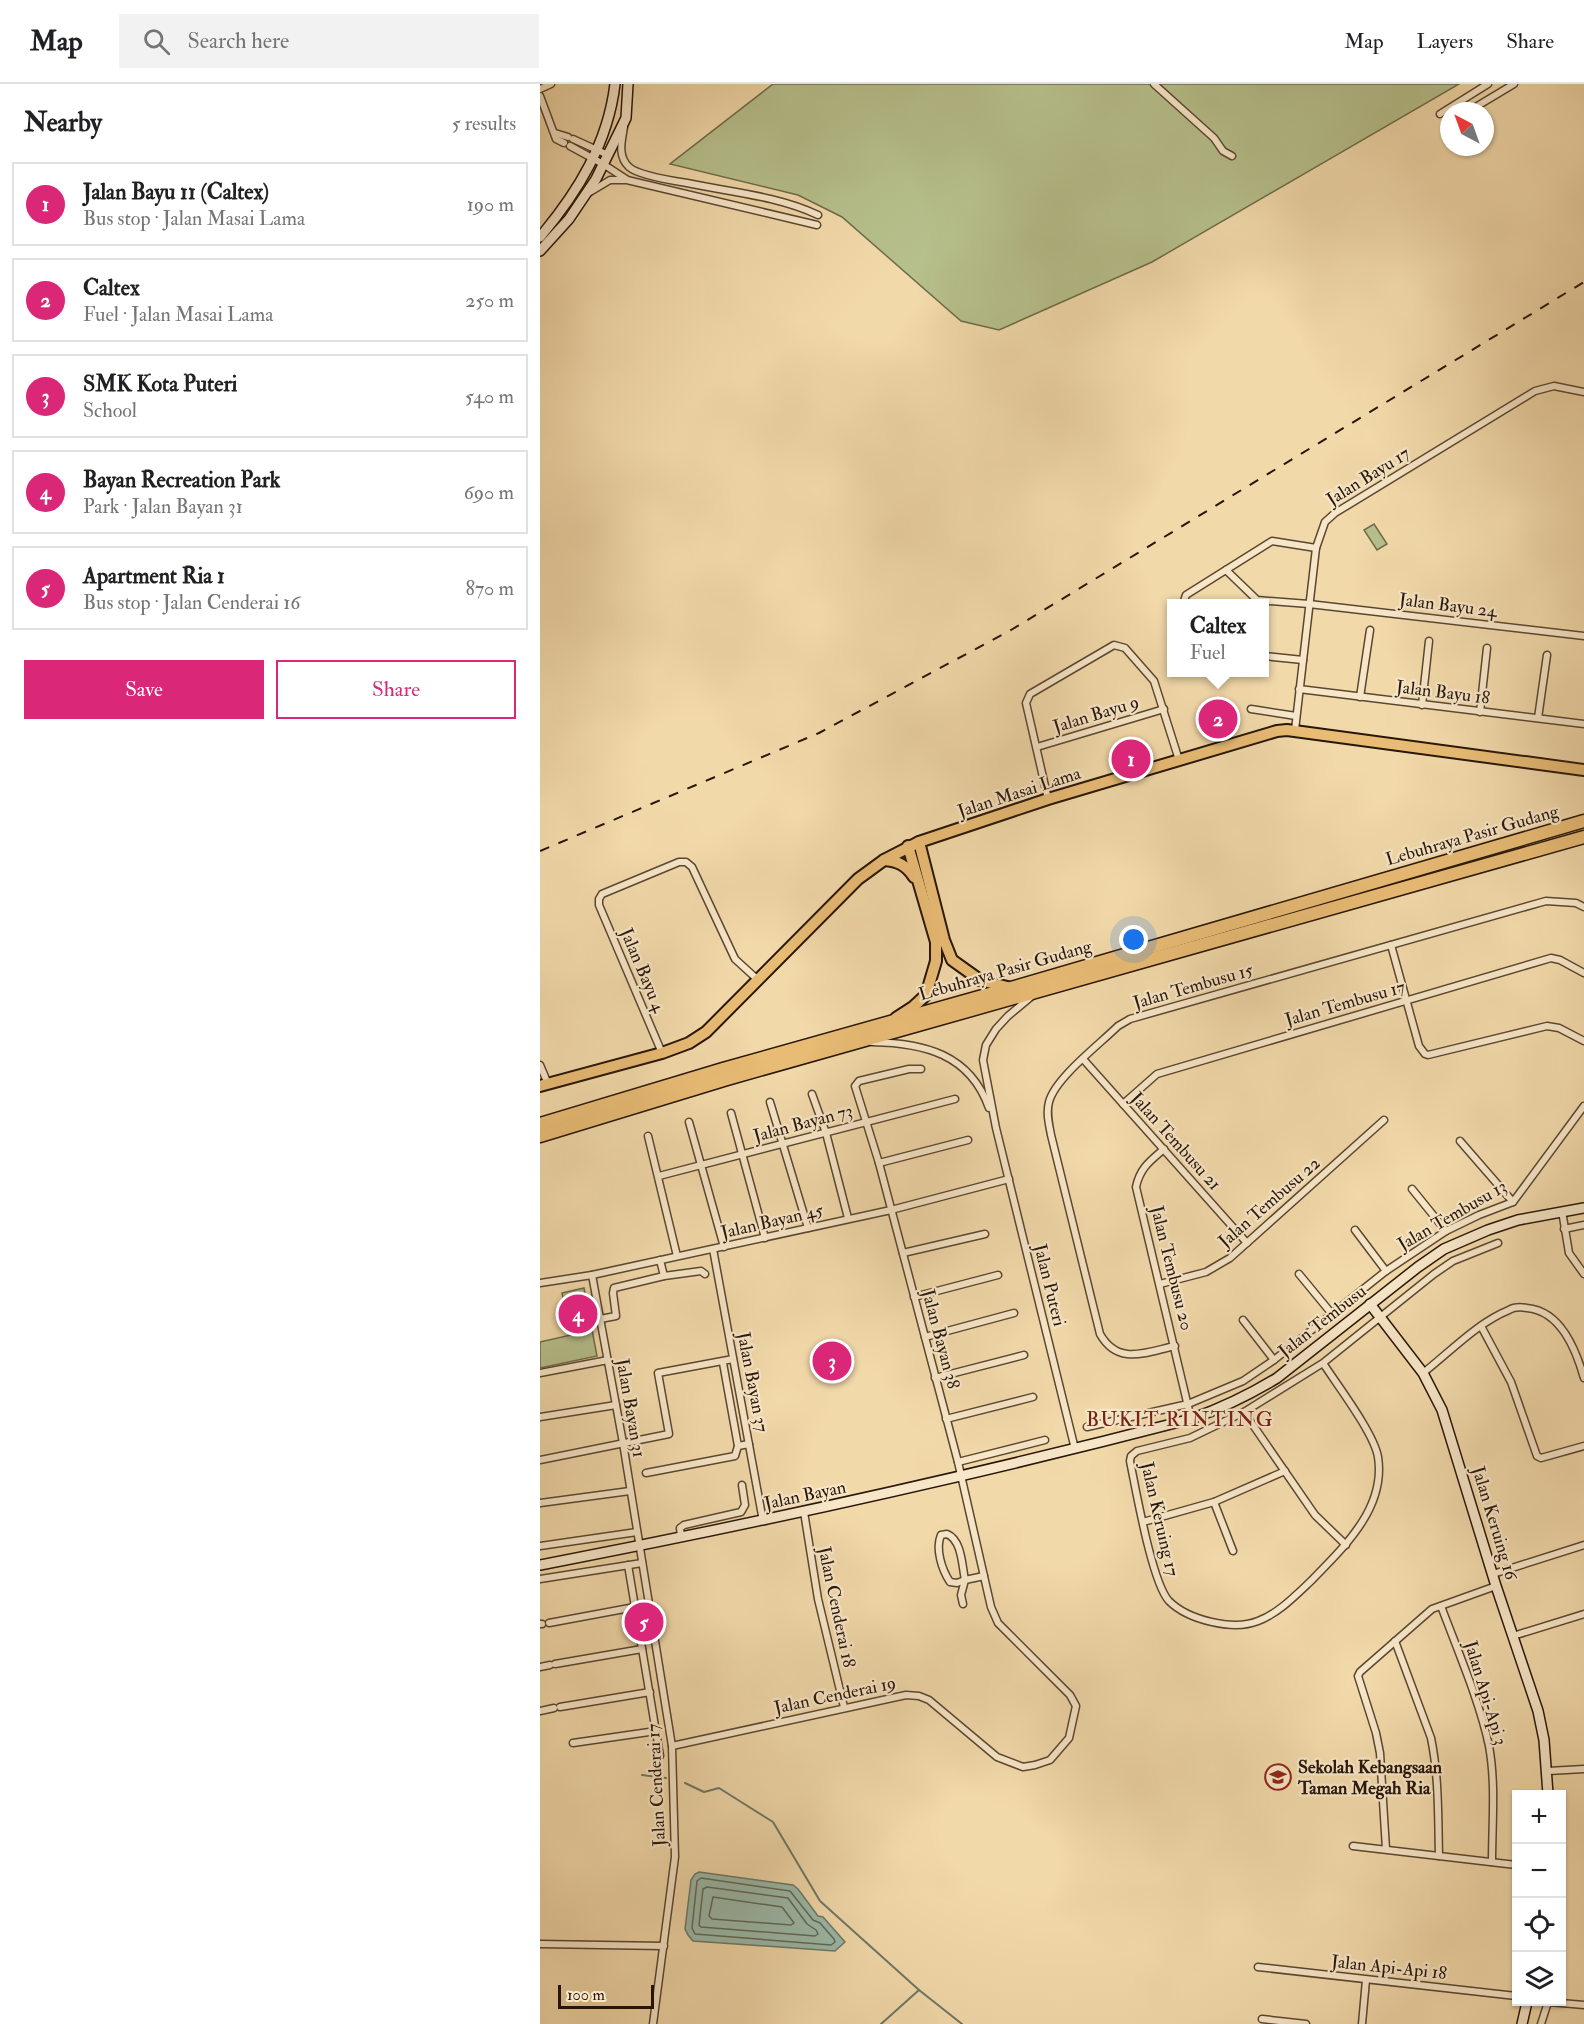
<!DOCTYPE html>
<html lang="en">
<head>
<meta charset="utf-8">
<style>
  body { margin:0; font-family:"IM FELL Double Pica",serif; background:#f2f2f2; color:#202124 }
  .controls { position:absolute; right:18px; bottom:18px; display:grid; overflow:hidden; border-radius:0px; box-shadow:0 2px 4px #0004 }
  .controls button { width:54px; height:54px; display:grid; place-items:center; padding:0; border:0; border-bottom:2px solid #e0e0e0; background:#fff; color:#202124; font:30px sans-serif }
  .compass { position:absolute; left:900px; top:18px; width:54px; height:54px; border-radius:50%; background:#fff; box-shadow:0 2px 4px #0004; rotate:319deg }
  .scale { position:absolute; left:18px; bottom:15px; width:96px; box-sizing:border-box; padding-left:6px; border:3px solid #281609; border-top:0; font-size:16px; line-height:21px; white-space:nowrap; color:#281609; -webkit-text-stroke:4px #f7e6c8; paint-order:stroke }
  .you { position:absolute; left:594px; top:856px; width:21px; height:21px; margin:-15px; border:4px solid #fff; border-radius:50%; background:#1a73e8; box-shadow:0 0 0 9px #1a73e833 }
  .badge { display:grid; place-items:center; width:39px; height:39px; border-radius:50%; background:#db2777; color:#fff; font-size:20px; font-weight:700 }
  .pin { position:absolute; translate:-50% -50%; border:3px solid #fff; box-shadow:0 2px 6px #0006 }
  .popup { position:absolute; left:627px; top:515px; width:102px; height:78px; box-sizing:border-box; display:grid; place-content:center; border-radius:0px; background:#fff; filter:drop-shadow(0 2px 4px #0005); font-size:20px; white-space:nowrap; color:#757577 }
  .popup b { font-size:22px; color:#202124 }
  .popup::after { content:''; position:absolute; left:50%; top:100%; margin-left:-12px; border:12px solid transparent; border-top-color:#fff }
  .list { margin:0; padding:0; list-style:none }
  h2 { display:flex; justify-content:space-between; align-items:center; height:78px; margin:0; padding:0 24px; font-size:26px }
  h2 small { font-size:20px; font-weight:400; color:#757577 }
  .list li { display:grid; grid-template-columns:39px 1fr auto; gap:18px; align-items:center; box-sizing:border-box; height:84px; margin:0 12px 12px; padding:0 12px; border:2px solid #e0e0e0; border-radius:0px }
  .list b { display:block; font-size:22px; white-space:nowrap }
  .list p { margin:0; font-size:20px; white-space:nowrap; color:#757577 }
  .list em { font-size:20px; font-style:normal; color:#757577 }
  .actions { display:flex; gap:12px; padding:18px 24px }
  .actions a { flex:1; padding:14px 0; border:2px solid #db2777; border-radius:0px; text-align:center; font-size:21px; color:#db2777 }
  .actions .main { background:#db2777; color:#fff }
  .icon { flex:none; width:33px; height:33px; fill:none; stroke:currentColor; stroke-width:2; stroke-linecap:round; stroke-linejoin:round }
  .map { position:relative; flex:none; width:1044px; height:1940px; overflow:hidden }
  header { display:flex; align-items:center; gap:36px; box-sizing:border-box; height:84px; padding:0 30px; background:#fff; border-bottom:2px solid #e0e0e0 }
  header strong { font-size:28px }
  nav { display:flex; gap:33px; margin-inline-start:auto; font-size:21px }
  .search { width:420px; height:54px; background:#f2f2f2; display:flex; align-items:center; gap:15px; box-sizing:border-box; padding:0 21px; border-radius:0px; color:#757577; font-size:22px }
  main { display:flex }
  aside { flex:1; background:#fff }
  .map>svg:first-child { display:block }
  .green { fill:#b6c08c; stroke:#6f6b4a; stroke-width:1.5 }
  .water { fill:#9bbaaa; stroke:#6d786a; stroke-width:1.5 }
  .lines { fill:none; stroke-linecap:round; stroke-linejoin:round }
  .shore { stroke:#62685a; stroke-width:1.5 }
  .stream { stroke:#6d786a; stroke-width:2 }
  .street-casing { stroke:#5a4731; stroke-width:9 }
  .secondary-casing { stroke:#281609; stroke-width:12 }
  .primary-casing { stroke:#281609; stroke-width:14 }
  .highway-casing { stroke:#281609; stroke-width:15 }
  .street { stroke:#f7e6c8; stroke-width:6 }
  .secondary { stroke:#f7e6c8; stroke-width:9 }
  .primary { stroke:#e9bc75; stroke-width:10 }
  .highway { stroke:#e9bc75; stroke-width:12 }
  .rail { stroke:#281609; stroke-width:2; stroke-dasharray:10 10; stroke-linecap:butt }
  .labels { text-anchor:middle; stroke-width:4.5; stroke-linejoin:round; paint-order:stroke }
  .street-label { font-size:18px; fill:#281609; stroke:#f7e6c8 }
  .poi-label { font-size:18px; font-weight:bold; fill:#281609; stroke:#f7e6c8; text-anchor:start }
  .neighbourhood-label { font-size:20px; letter-spacing:1.5px; fill:#7a1f14; stroke:#f7e6c8 }
</style>
</head>
<body>
<header>
<strong>Map</strong>
<div class="search"><svg class="icon" aria-label="search" viewBox="0 0 24 24"><circle cx="10" cy="10" r="6"/><path d="M15 15l6 6"/></svg>Search here</div>
<nav><a>Map</a><a>Layers</a><a>Share</a></nav>
</header>
<main>
<aside>
<h2>Nearby<small>5 results</small></h2>
<ul class="list">
<li><span class="badge">1</span><div><b>Jalan Bayu 11 (Caltex)</b><p>Bus stop · Jalan Masai Lama</p></div><em>190 m</em></li>
<li><span class="badge">2</span><div><b>Caltex</b><p>Fuel · Jalan Masai Lama</p></div><em>250 m</em></li>
<li><span class="badge">3</span><div><b>SMK Kota Puteri</b><p>School</p></div><em>540 m</em></li>
<li><span class="badge">4</span><div><b>Bayan Recreation Park</b><p>Park · Jalan Bayan 31</p></div><em>690 m</em></li>
<li><span class="badge">5</span><div><b>Apartment Ria 1</b><p>Bus stop · Jalan Cenderai 16</p></div><em>870 m</em></li>
</ul>
<div class="actions"><a class="main">Save</a><a>Share</a></div>
</aside>
<div class="map">
<svg width="1044" height="1940" viewBox="0 0 1044 1940">
  <rect width="100%" height="100%" fill="#f2d9aa"/>
  <filter id="stains"><feTurbulence type="fractalNoise" baseFrequency=".00333" numOctaves="4"/><feColorMatrix values="0 0 0 0 .2 0 0 0 0 .09 0 0 0 0 .02 0 0 0 .5 -.17"/></filter>
  <radialGradient id="worn" r=".72"><stop offset=".6" stop-color="#630" stop-opacity="0"/><stop offset="1" stop-color="#630" stop-opacity=".3"/></radialGradient>
  <!-- green -->
  <g class="green">
    <path d="M233,0H919L612,178L459,246L421,237L302,133L258,111L130,80Z"/>
    <path d="M834,440L847,460L837,466L824,446Z"/>
    <path d="M44,1204L57,1272L0,1284V1258L31,1251L22,1209Z"/>
  </g>
  <!-- water -->
  <path class="water" d="M159,1788L253,1801L258,1805L278,1832L283,1833L305,1858L295,1867L153,1857L148,1851L145,1845L151,1796L155,1790Z"/>
  <g class="lines">
    <!-- shore -->
    <g class="shore">
      <path d="M161,1794L250,1807L273,1836L280,1839L294,1855L295,1858L291,1861L155,1850L152,1844L157,1797Z"/>
      <path d="M167,1803L248,1814L267,1840L276,1846L278,1850L275,1852L161,1843L159,1841L163,1805Z"/>
      <path d="M173,1813L242,1823L254,1839L251,1841L172,1835L169,1832Z"/>
    </g>
    <!-- stream -->
    <g class="stream">
      <path d="M102,1691L126,1694"/>
      <path d="M145,1699L164,1708L179,1704L233,1738L280,1817L379,1906L422,1940"/>
      <path d="M341,1940L379,1906"/>
    </g>
    <!-- street casing -->
    <g class="street-casing">
      <g id="street">
        <path d="M614,0L674,54L683,67L692,72"/>
        <path d="M0,5L11,0"/>
        <path d="M0,12L16,55L24,59"/>
        <path d="M929,27L974,0"/>
        <path d="M900,30L948,0"/>
        <path d="M907,40L909,39"/>
        <path d="M84,43C82,56 77,72 89,83C98,91 134,97 147,99C190,108 238,112 278,131"/>
        <path d="M15,49L28,53"/>
        <path d="M33,55L68,71"/>
        <path d="M30,62L63,80L86,95"/>
        <path d="M50,108L70,96H87L277,141"/>
        <path d="M686,486L717,516L769,520L1044,552"/>
        <path d="M643,520L646,511L732,457L776,464"/>
        <path d="M724,572L763,576"/>
        <path d="M759,605L1044,640"/>
        <path d="M820,613L830,546"/>
        <path d="M882,621L889,557"/>
        <path d="M711,625L756,632"/>
        <path d="M940,628L947,564"/>
        <path d="M998,634L1007,571"/>
        <path d="M755,646L776,464L785,438L795,429L995,307L1014,302L1044,308"/>
        <path d="M497,663L624,625"/>
        <path d="M508,715L486,619L490,610L574,561L585,564L614,597L639,676"/>
        <path d="M851,861L879,962L885,970L888,971L1007,942L1019,944L1044,957"/>
        <path d="M492,912L468,932L456,945L446,961L443,976L456,1044L535,1365"/>
        <path d="M332,958C384,959 430,970 449,1024"/>
        <path d="M122,969L59,821V815L62,810L139,778H146L152,783L195,875L218,896"/>
        <path d="M543,975L707,1159"/>
        <path d="M0,981L8,1000"/>
        <path d="M272,1010L286,1049L308,1134"/>
        <path d="M230,1018L268,1144"/>
        <path d="M583,1020L617,990L1011,874L1020,876L1044,889"/>
        <path d="M191,1029L225,1154"/>
        <path d="M149,1038L184,1163"/>
        <path d="M108,1052L137,1172"/>
        <path d="M920,1057L973,1118"/>
        <path d="M624,1065C610,1077 600,1084 596,1103L651,1335"/>
        <path d="M339,1079L428,1056"/>
        <path d="M119,1092L415,1015"/>
        <path d="M872,1105L906,1147"/>
        <path d="M1022,1127L1029,1169L1044,1190"/>
        <path d="M1024,1145L1044,1141"/>
        <path d="M815,1146L846,1187"/>
        <path d="M173,1165L223,1437"/>
        <path d="M363,1169L445,1150"/>
        <path d="M120,1176L124,1192"/>
        <path d="M759,1190L792,1230"/>
        <path d="M52,1191L83,1359L132,1662L135,1773L113,1940"/>
        <path d="M0,1199L52,1191L351,1126L469,1095"/>
        <path d="M620,1200L666,1188L690,1174L844,1036"/>
        <path d="M374,1213L458,1191"/>
        <path d="M60,1235L76,1232L73,1209L74,1204L124,1192L161,1187L165,1190"/>
        <path d="M703,1236L734,1276"/>
        <path d="M941,1242L971,1298L997,1372L1001,1374L1044,1362"/>
        <path d="M385,1253L474,1229"/>
        <path d="M635,1262C606,1268 578,1282 560,1250L511,1051C509,1040 506,1029 509,1018C515,994 560,960 578,942L590,935L1006,817L1036,819L1044,823"/>
        <path d="M183,1279L198,1362L209,1360"/>
        <path d="M783,1279C797,1301 834,1349 838,1373C846,1424 804,1463 772,1496C756,1511 739,1529 718,1537C693,1547 648,1536 629,1517C612,1499 596,1406 590,1377L591,1372L597,1367L650,1354L704,1328L783,1279L894,1190L913,1177L958,1159"/>
        <path d="M0,1289L68,1276"/>
        <path d="M883,1289C910,1268 937,1239 969,1226C974,1223 981,1223 987,1224C1021,1227 1036,1266 1044,1294"/>
        <path d="M395,1294L484,1271"/>
        <path d="M704,1328L775,1431L806,1461"/>
        <path d="M0,1333L76,1321"/>
        <path d="M406,1335L493,1313"/>
        <path d="M547,1343L648,1320L703,1297L734,1276L846,1187L906,1147L939,1131L973,1118L1044,1022"/>
        <path d="M0,1376L129,1350L118,1289L193,1275"/>
        <path d="M418,1378L505,1356"/>
        <path d="M106,1389L195,1372L198,1362"/>
        <path d="M674,1418L693,1467"/>
        <path d="M0,1419L90,1407"/>
        <path d="M264,1428L278,1515L304,1623"/>
        <path d="M603,1438L674,1418L745,1387"/>
        <path d="M407,1450C422,1456 422,1482 425,1496L417,1499L410,1498C402,1486 395,1465 401,1451Z"/>
        <path d="M141,1453L140,1444L144,1441L201,1428L205,1421L202,1401"/>
        <path d="M0,1462L97,1448"/>
        <path d="M88,1481L120,1672"/>
        <path d="M953,1490L1044,1461"/>
        <path d="M0,1495L102,1479"/>
        <path d="M423,1520L421,1511L425,1496L444,1492"/>
        <path d="M901,1522C917,1565 940,1618 949,1662C956,1700 952,1740 952,1778"/>
        <path d="M9,1539L95,1523"/>
        <path d="M0,1540H2"/>
        <path d="M973,1552L1044,1530"/>
        <path d="M855,1557L891,1654C899,1693 898,1733 899,1772"/>
        <path d="M15,1580L102,1565"/>
        <path d="M0,1583L10,1581"/>
        <path d="M20,1623L110,1608"/>
        <path d="M0,1627L14,1624"/>
        <path d="M33,1659L116,1647"/>
        <path d="M132,1662L366,1611L379,1612L389,1616L457,1673L483,1683L495,1681L510,1676L529,1654L536,1622L530,1611L458,1539L451,1523L418,1378L339,1079L315,1002L319,997L369,985H381"/>
        <path d="M1008,1687L1044,1685"/>
        <path d="M813,1762L976,1781"/>
        <path d="M846,1765L840,1669L836,1649L818,1592L820,1588L892,1525L956,1502"/>
        <path d="M0,1860L124,1862"/>
        <path d="M718,1883L976,1912"/>
        <path d="M1009,1918L1044,1921"/>
        <path d="M722,1935L766,1940"/>
        <path d="M822,1940L826,1896"/>
        <path d="M1001,1940L1008,1918"/>
      </g>
    </g>
    <!-- secondary casing -->
    <g class="secondary-casing">
      <g id="secondary">
        <path d="M0,153C38,108 68,59 75,0"/>
        <path d="M0,167L29,135L56,95L86,34L88,0"/>
        <path d="M830,1220L883,1289L902,1326L956,1502L998,1627L1004,1656L1008,1710"/>
        <path d="M0,1481C219,1439 436,1391 651,1335C682,1324 709,1311 737,1294L878,1183L904,1165L948,1146L978,1136L1044,1124"/>
        <path d="M982,1940L987,1918"/>
      </g>
    </g>
    <!-- primary casing -->
    <g class="primary-casing">
      <g id="primary">
        <path d="M379,758L404,856L412,876L440,896L471,904"/>
        <path d="M344,776C358,777 366,781 374,793"/>
        <path d="M356,934L373,923L386,911L396,877V858L368,762"/>
        <path d="M0,1002L122,969L149,959L166,948L318,795L344,776L379,758L508,715L737,647L747,646L1044,686"/>
      </g>
    </g>
    <!-- highway casing -->
    <g class="highway-casing">
      <g id="highway">
        <path d="M0,1040L183,985L471,904L1044,737"/>
        <path d="M0,1052L187,995L1044,753"/>
      </g>
    </g>
    <!-- street -->
    <use href="#street" class="street"/>
    <!-- secondary -->
    <use href="#secondary" class="secondary"/>
    <!-- primary -->
    <use href="#primary" class="primary"/>
    <!-- highway -->
    <use href="#highway" class="highway"/>
    <!-- rail -->
    <path class="rail" d="M0,767L279,649L471,546L1044,198"/>
  </g>
  <!-- icons -->
  <defs>
    <g id="school-ring" transform="scale(1.35)"><circle r="9.5" fill="#f7e6c8" stroke="#8f2418" stroke-width="1.5"/><path d="M0-5L7-2L0 1L-7-2ZM-4 1L0 2.5L4 1V4Q0 6-4 4Z" fill="#8f2418"/></g>
  </defs>
  <g fill-rule="evenodd">
    <use href="#school-ring" x="738" y="1693"/>
  </g>
  <g class="labels">
    <!-- street labels -->
    <g class="street-label">
      <text transform="translate(828 392) rotate(-32)" y="6">Jalan Bayu 17</text>
      <text transform="translate(908 521) rotate(7)" y="6">Jalan Bayu 24</text>
      <text transform="translate(903 608) rotate(7)" y="6">Jalan Bayu 18</text>
      <text transform="translate(556 630) rotate(-17)" y="6">Jalan Bayu 9</text>
      <text transform="translate(479 708) rotate(-18)" y="6">Jalan Masai Lama</text>
      <text transform="translate(932 751) rotate(-16)" y="6">Lebuhraya Pasir Gudang</text>
      <text transform="translate(103 886) rotate(67)" y="6">Jalan Bayu 4</text>
      <text transform="translate(465 886) rotate(-16)" y="6">Lebuhraya Pasir Gudang</text>
      <text transform="translate(653 902) rotate(-16)" y="6">Jalan Tembusu 15</text>
      <text transform="translate(805 919) rotate(-16)" y="6">Jalan Tembusu 17</text>
      <text transform="translate(263 1039) rotate(-15)" y="6">Jalan Bayan 73</text>
      <text transform="translate(636 1057) rotate(48)" y="6">Jalan Tembusu 21</text>
      <text transform="translate(729 1118) rotate(-41)" y="6">Jalan Tembusu 22</text>
      <text transform="translate(912 1131) rotate(-30)" y="6">Jalan Tembusu 13</text>
      <text transform="translate(232 1137) rotate(-13)" y="6">Jalan Bayan 45</text>
      <text transform="translate(632 1184) rotate(76)" y="6">Jalan Tembusu 20</text>
      <text transform="translate(510 1201) rotate(76)" y="6">Jalan Puteri</text>
      <text transform="translate(782 1237) rotate(-38)" y="6">Jalan Tembusu</text>
      <text transform="translate(401 1255) rotate(75)" y="6">Jalan Bayan 38</text>
      <text transform="translate(213 1298) rotate(79)" y="6">Jalan Bayan 37</text>
      <text transform="translate(91 1324) rotate(80)" y="6">Jalan Bayan 31</text>
      <text transform="translate(265 1411) rotate(-12)" y="6">Jalan Bayan</text>
      <text transform="translate(620 1435) rotate(77)" y="6">Jalan Keruing 17</text>
      <text transform="translate(955 1439) rotate(73)" y="6">Jalan Keruing 16</text>
      <text transform="translate(297 1523) rotate(78)" y="6">Jalan Cenderai 18</text>
      <text transform="translate(946 1609) rotate(73)" y="6">Jalan Api-Api 3</text>
      <text transform="translate(295 1611) rotate(-12)" y="6">Jalan Cenderai 19</text>
      <text transform="translate(116 1701) rotate(-93)" y="6">Jalan Cenderai 17</text>
      <text transform="translate(849 1883) rotate(6)" y="6">Jalan Api-Api 18</text>
    </g>
    <!-- poi labels -->
    <g class="poi-label">
      <text x="758" y="1689">Sekolah Kebangsaan<tspan x="758" dy="21">Taman Megah Ria</tspan></text>
    </g>
    <!-- neighbourhood labels -->
    <g class="neighbourhood-label">
      <text x="640" y="1342">BUKIT RINTING</text>
    </g>
  </g>
  <rect width="100%" height="100%" filter="url(#stains)"/>
  <rect width="100%" height="100%" fill="url(#worn)"/>
</svg>
<div class="controls">
<button>+</button>
<button>−</button>
<button><svg class="icon" aria-label="locate" viewBox="0 0 24 24"><circle cx="12" cy="12" r="6"/><path d="M12 2v4M12 18v4M2 12h4M18 12h4"/></svg></button>
<button><svg class="icon" aria-label="layers" viewBox="0 0 24 24"><path d="M12 4l9 5-9 5-9-5zM3 14l9 5 9-5"/></svg></button>
</div>
<svg class="compass" viewBox="-18 -18 36 36"><path d="M0-13l5 13h-10z" fill="#e53935"/><path d="M0 13l5-13h-10z" fill="#757577"/></svg>
<div class="scale">100 m</div>
<div class="you"></div>
<div class="pin badge" style="left:591px;top:675px">1</div>
<div class="pin badge" style="left:678px;top:635px">2</div>
<div class="popup"><b>Caltex</b>Fuel</div>
<div class="pin badge" style="left:292px;top:1277px">3</div>
<div class="pin badge" style="left:38px;top:1230px">4</div>
<div class="pin badge" style="left:104px;top:1538px">5</div>
</div>
</main>
</body>
</html>
